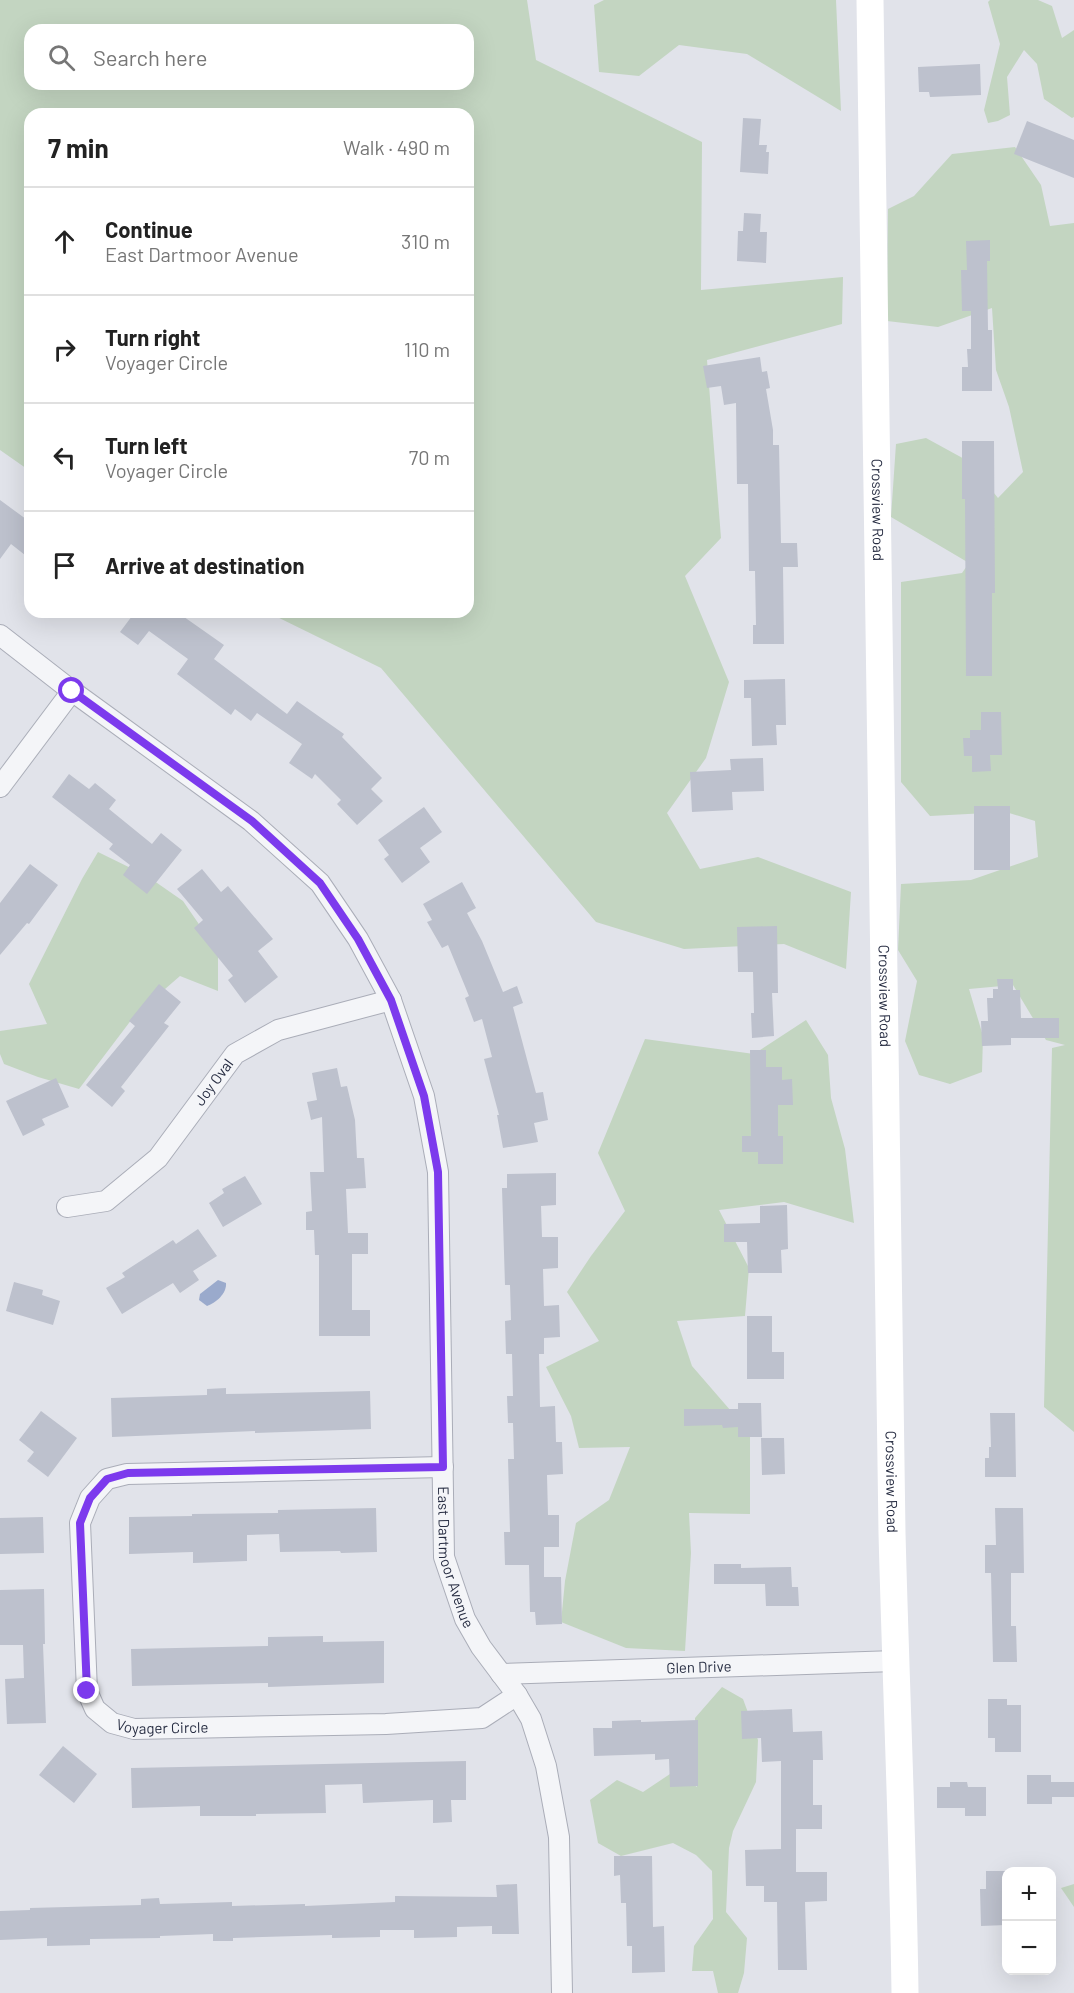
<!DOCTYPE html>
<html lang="en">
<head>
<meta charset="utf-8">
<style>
  body { margin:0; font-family:Barlow,sans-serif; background:#f6f6f6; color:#222 }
  .controls { position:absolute; right:18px; bottom:18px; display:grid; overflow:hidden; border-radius:12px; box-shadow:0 6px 24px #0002 }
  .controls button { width:54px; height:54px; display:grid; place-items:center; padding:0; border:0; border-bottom:2px solid #e0e0e0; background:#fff; color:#222; font:30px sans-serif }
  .stop { position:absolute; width:18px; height:18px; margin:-14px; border:4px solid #7c3aed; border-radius:50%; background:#fff }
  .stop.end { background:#7c3aed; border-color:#fff; box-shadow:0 2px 6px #0008 }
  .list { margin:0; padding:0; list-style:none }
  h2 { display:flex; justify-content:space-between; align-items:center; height:78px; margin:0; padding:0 24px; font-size:26px }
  h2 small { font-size:20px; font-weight:400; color:#767676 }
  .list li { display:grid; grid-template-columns:39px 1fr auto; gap:18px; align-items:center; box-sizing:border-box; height:108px; padding:0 24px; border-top:2px solid #e0e0e0 }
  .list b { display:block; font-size:22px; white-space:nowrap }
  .list p { margin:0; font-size:20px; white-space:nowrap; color:#767676 }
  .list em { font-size:20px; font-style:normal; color:#767676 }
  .icon { flex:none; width:33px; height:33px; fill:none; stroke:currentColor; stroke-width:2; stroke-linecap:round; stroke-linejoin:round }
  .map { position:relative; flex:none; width:1074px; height:1993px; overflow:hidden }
  .search { position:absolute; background:#fff; box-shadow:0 6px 24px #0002; left:24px; top:24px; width:450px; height:66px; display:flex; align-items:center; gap:15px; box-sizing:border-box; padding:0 21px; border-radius:18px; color:#767676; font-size:22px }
  .panel { position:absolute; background:#fff; box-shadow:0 6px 24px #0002; left:24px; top:108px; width:450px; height:510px; border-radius:18px }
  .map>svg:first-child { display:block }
  .green { fill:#c3d5c1; fill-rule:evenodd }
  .water { fill:#9aaacc }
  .building { fill:#bdc1cd }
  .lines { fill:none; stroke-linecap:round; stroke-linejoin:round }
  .street-casing { stroke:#aaadb8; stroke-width:22 }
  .street { stroke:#f4f5f8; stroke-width:20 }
  .secondary { stroke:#fff; stroke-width:27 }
  .route { stroke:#7c3aed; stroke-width:8 }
  .labels { text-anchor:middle; stroke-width:4.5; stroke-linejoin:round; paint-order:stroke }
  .street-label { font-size:15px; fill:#282e43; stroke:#f0f2f7 }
</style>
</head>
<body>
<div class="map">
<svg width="1074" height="1993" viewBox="0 0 1074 1993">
  <rect width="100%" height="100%" fill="#e1e3ea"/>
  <!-- green -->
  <g class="green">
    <path d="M0,0H527L536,60L702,142L701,290L843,277L842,324L707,360L721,538L685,576L729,682L706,758L667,813L700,869L758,857L851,892L846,969L784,944L684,949L596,922L381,668L267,612H468V114H30V471L0,450ZM30,30H468V84H30Z"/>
    <path d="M604,0H836L841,111L747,54L679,45L639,76L599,72L594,5Z"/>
    <path d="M990,0H1038L1052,6L1062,38L1074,30V117L1072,118L1044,99L1037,64L1024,50L1007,77L1010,115L998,121L988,123L984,110L1000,44L988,2Z"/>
    <path d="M1015,147L1041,185L1050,226L1074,223V1432L1044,1407L1052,1048L1065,1045L1046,1040L1013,985L969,989L983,1036L982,1072L950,1084L919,1075L905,1041L917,981L898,950L901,884L971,880L1038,857L1035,821L1006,812L930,816L901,782V582L962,573L969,563L891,517L896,444L926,438L968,461L998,498L1023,472L1009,407L996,370L992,308L938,327L887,321L888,209L914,196L952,154Z"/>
    <path d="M98,852L147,876L183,901L218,952V991L180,976L135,1015L79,1089L38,1077L4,1064L0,1054V1031L47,1024L29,984L82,879Z"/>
    <path d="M806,1020L828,1055L831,1098L845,1149L854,1223L784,1202L719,1210L749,1268L745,1316L677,1321L692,1366L750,1433V1514L689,1513L691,1553L685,1651L626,1648L561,1622L565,1581L576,1523L609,1500L630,1447L579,1448L571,1416L546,1367L599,1341L567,1292L591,1256L625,1211L598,1153L645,1039L754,1054Z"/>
    <path d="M722,1687L743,1699L758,1740L756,1782L733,1831L729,1848L726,1912L747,1938L744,1973L738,1993H718L713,1971H692L694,1946L713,1919L712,1871L696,1855L673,1843L621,1856L598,1843L590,1800L617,1780L643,1792L673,1772L697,1787L695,1718Z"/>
    <path d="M1074,1884V1907L1061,1888Z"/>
  </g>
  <!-- water -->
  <path class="water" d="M218,1280L226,1283C227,1293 216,1303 207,1306L199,1300L200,1294Z"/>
  <!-- building -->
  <g class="building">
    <path d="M980,64L981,95L930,97L929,92H919L918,67Z"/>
    <path d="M743,118L761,119L759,145H767L766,152H769L768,174L740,172Z"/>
    <path d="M1027,121L1074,140V178L1014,154Z"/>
    <path d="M744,213L761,214L760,232H767L766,263L737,261L738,231H743Z"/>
    <path d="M990,240V261H987L988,330H992V391H962V367H968L967,349H971V311H962L961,270H967L966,241Z"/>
    <path d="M760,357L762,372L767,371L770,388L766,389L773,430V445H779L781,543H797L798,567H783L784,644H753V625H756L755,571H749L748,484H737L736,403L724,405L721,386L707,388L703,366Z"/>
    <path d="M962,441H994L995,593H992V676H966L965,499H962Z"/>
    <path d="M0,500L30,522V559L11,544L0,559Z"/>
    <path d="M135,612H177L224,645L214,659L287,714L297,701L344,734L342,737L382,778L371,789L383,801L357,825L337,804L341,800L315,774L312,779L289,763L302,744L257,713L251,721L235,709L231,715L177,674L188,659L149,631L138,645L120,632Z"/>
    <path d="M785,679L786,725H776L777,745L752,746L751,698H744V680Z"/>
    <path d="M981,712H1001L1002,755H990L991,771L972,772V756H964L963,738H970V730H981Z"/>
    <path d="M763,758L764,791L732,792L733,810L692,812L690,772L731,770L730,759Z"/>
    <path d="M69,774L89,789L95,783L116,800L109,809L152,844L161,833L182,850L147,894L123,875L130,865L109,849L113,844L52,797Z"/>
    <rect x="974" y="806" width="36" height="64"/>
    <path d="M424,807L442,832L420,848L430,862L402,883L384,859L389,855L378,840Z"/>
    <path d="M30,864L58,885L29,924L27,923L0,955V903Z"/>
    <path d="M202,869L221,892L228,886L273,939L258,951L278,977L245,1003L228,980L233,976L194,928L203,920L177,889Z"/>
    <path d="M462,882L476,908L467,913L482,941L503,992L517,986L523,1003L513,1007L536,1093L543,1092L548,1120L534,1123L538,1142L503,1148L497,1115H499L484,1059L492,1057L482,1019L474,1022L465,998L469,996L448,945L442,948L427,922L432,920L423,904Z"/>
    <path d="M777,926L778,993H772L774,1036L752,1038L751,1013H754L753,972H738L737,927Z"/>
    <path d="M997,979H1013V990H1020L1021,1018H1059V1038H1011V1045L982,1046L981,1021H988L987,998H993V989H998Z"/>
    <path d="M159,984L181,1002L164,1023L169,1026L121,1087L125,1091L112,1107L86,1085L135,1026L129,1021Z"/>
    <path d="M750,1050H766V1067H782V1080L792,1079L793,1105H778V1136H783V1164H758V1152H742V1136H751Z"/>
    <path d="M337,1068L341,1087L347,1086L355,1120L357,1158H364L366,1188L346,1189L348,1233H368V1254H352V1310H370V1336H319V1255H315L314,1230H306V1212L312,1211L310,1172H324L322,1117L311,1120L307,1102L317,1100L312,1073Z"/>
    <path d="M56,1078L69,1107L42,1119L45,1125L23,1136L6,1101Z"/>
    <path d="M556,1173V1205L541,1206L542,1237H558V1268L543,1269L544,1306L559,1305L560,1337L544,1338V1354H539L540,1407L555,1406L556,1442H562L563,1474L547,1475L548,1515H559V1547H544V1577H561L562,1624L536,1625L535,1612H530L529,1565H505L504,1532H510L508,1459H514L513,1423H508L507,1396H513L512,1354H506L505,1321L511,1320L510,1285H505L502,1188H507V1174Z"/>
    <path d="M245,1176L262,1204L223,1227L209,1203L224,1193L222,1189Z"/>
    <path d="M787,1205L788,1249L781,1250L782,1273H748L747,1242H724V1224L760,1223V1206Z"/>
    <path d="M198,1229L217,1256L193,1271L199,1280L180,1293L173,1283L122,1314L106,1288L125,1277L122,1273L173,1240L176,1244Z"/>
    <path d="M14,1282L43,1290L42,1295L60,1301L53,1325L6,1311Z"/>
    <path d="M747,1316H772V1352H784V1379H747Z"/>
    <path d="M226,1388V1394L370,1391L371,1429L255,1433V1431L112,1437L111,1398L207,1395V1389Z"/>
    <path d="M738,1403H761L762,1437H738V1427L723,1428L722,1425L684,1426V1409H738Z"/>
    <path d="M41,1411L77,1438L48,1477L27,1461L34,1452L19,1440Z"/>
    <path d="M990,1413H1015L1016,1477H985V1458H989V1447H991Z"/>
    <path d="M761,1438H784L785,1474L762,1475Z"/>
    <path d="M376,1508L377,1552L341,1553L340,1551L280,1552L279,1534L247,1535V1561L193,1563V1552L129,1554V1517L192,1516V1514L278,1513V1510Z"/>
    <path d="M995,1508H1023L1024,1573H1011V1626H1016L1017,1662H993L991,1573H985V1545H996Z"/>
    <path d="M43,1517L44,1553L0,1554V1518Z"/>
    <path d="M714,1564H741V1568L791,1567L792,1587H798L799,1606H766L765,1584H714Z"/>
    <path d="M44,1589L45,1644H43L46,1723L7,1724L5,1679L24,1678L23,1645H0V1590Z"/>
    <path d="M323,1636V1642L384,1641V1683L268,1687V1683L132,1686L131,1649L268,1646V1637Z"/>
    <path d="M988,1699H1007V1705H1021V1752H995V1738H988Z"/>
    <path d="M792,1709L793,1732L822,1731L823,1760H813V1805H822V1829H796V1872H827V1901L805,1902L807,1970H778L777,1902H764V1886H746L745,1850L781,1849V1761L762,1762L761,1738L742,1739L741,1711Z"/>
    <path d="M641,1720V1722L698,1720V1786L670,1787L669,1759L655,1760V1754L594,1756L593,1728H612V1721Z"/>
    <path d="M63,1746L97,1774L74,1803L39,1775Z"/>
    <path d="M466,1761V1800H451L452,1822L433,1823V1800L363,1803L362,1784L325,1785L326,1813L256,1814V1816H200V1806L132,1808L131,1768Z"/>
    <path d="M1027,1775H1051V1782H1074V1797H1052V1804H1027Z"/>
    <path d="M950,1782H967L968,1787H986V1816H965V1808H937V1787H950Z"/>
    <path d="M614,1856H652L653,1927L664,1926L665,1972L632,1973V1946H627L626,1903H621L620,1875L614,1876Z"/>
    <path d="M986,1871H1006V1925L981,1926L980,1889H986Z"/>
    <path d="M517,1884L519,1934H492V1926L457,1927V1937L414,1938V1930H380V1937L332,1938V1935L233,1938V1941H213V1934L160,1936V1938L90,1939V1945L47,1946V1938L0,1940V1911L30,1910V1908L141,1905V1899L159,1898L160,1904L232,1902V1906L305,1904V1906L395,1902V1896L497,1897L496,1885Z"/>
  </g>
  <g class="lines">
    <!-- street casing -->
    <g class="street-casing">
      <g id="street">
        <path id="s1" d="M0,635L72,691L251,821L320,883L358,939L391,1000L424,1096L438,1172L444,1557L465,1619L481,1647L517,1695L531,1719L546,1766L559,1837L562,1993"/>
        <path d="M0,787L72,691"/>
        <path id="s2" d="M67,1207L106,1201L158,1158L235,1054L278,1030L391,1000"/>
        <path id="s3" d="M443,1467L127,1474L107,1479L90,1498L80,1523L87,1691L95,1709L112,1723L134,1729L386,1724L482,1718L517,1695"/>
        <path id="s4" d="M501,1674L895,1661"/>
      </g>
    </g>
    <!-- street -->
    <use href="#street" class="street"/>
    <!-- secondary -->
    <path class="secondary" id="s5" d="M870,0L892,1533C896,1687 903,1840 905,1993"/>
  </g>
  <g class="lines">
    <!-- route -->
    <path class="route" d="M72,691L252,821L320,883L358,939L391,1000L424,1096L438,1172L443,1467L128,1473L107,1479L90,1498L80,1523L87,1691"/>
  </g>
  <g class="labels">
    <!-- street labels -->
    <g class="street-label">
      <text dy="5" stroke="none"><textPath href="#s5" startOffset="510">Crossview Road</textPath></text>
      <text dy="5" stroke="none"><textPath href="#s5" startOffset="996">Crossview Road</textPath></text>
      <text dy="5" stroke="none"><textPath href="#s2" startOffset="201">Joy Oval</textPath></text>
      <text dy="5" stroke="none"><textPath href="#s5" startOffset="1482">Crossview Road</textPath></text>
      <text dy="5" stroke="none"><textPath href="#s1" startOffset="1108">East Dartmoor Avenue</textPath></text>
      <text dy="5" stroke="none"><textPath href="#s4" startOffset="198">Glen Drive</textPath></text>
      <text dy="5" stroke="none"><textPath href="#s3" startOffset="650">Voyager Circle</textPath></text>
    </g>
  </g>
</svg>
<div class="controls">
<button>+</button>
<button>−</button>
</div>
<div class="stop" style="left:72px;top:691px"></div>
<div class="stop end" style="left:87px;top:1691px"></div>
<div class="search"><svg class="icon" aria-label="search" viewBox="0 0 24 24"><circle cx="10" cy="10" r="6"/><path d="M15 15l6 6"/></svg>Search here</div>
<section class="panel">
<h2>7 min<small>Walk · 490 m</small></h2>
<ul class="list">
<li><svg class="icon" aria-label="ahead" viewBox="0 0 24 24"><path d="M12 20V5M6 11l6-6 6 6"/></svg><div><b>Continue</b><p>East Dartmoor Avenue</p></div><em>310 m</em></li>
<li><svg class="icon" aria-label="right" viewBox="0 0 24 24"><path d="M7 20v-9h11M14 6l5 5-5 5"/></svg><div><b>Turn right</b><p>Voyager Circle</p></div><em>110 m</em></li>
<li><svg class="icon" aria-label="left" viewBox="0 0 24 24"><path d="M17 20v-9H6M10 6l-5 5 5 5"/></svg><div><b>Turn left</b><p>Voyager Circle</p></div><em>70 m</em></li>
<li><svg class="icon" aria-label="arrive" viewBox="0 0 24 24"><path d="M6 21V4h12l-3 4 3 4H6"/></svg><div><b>Arrive at destination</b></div></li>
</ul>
</section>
</div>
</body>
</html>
